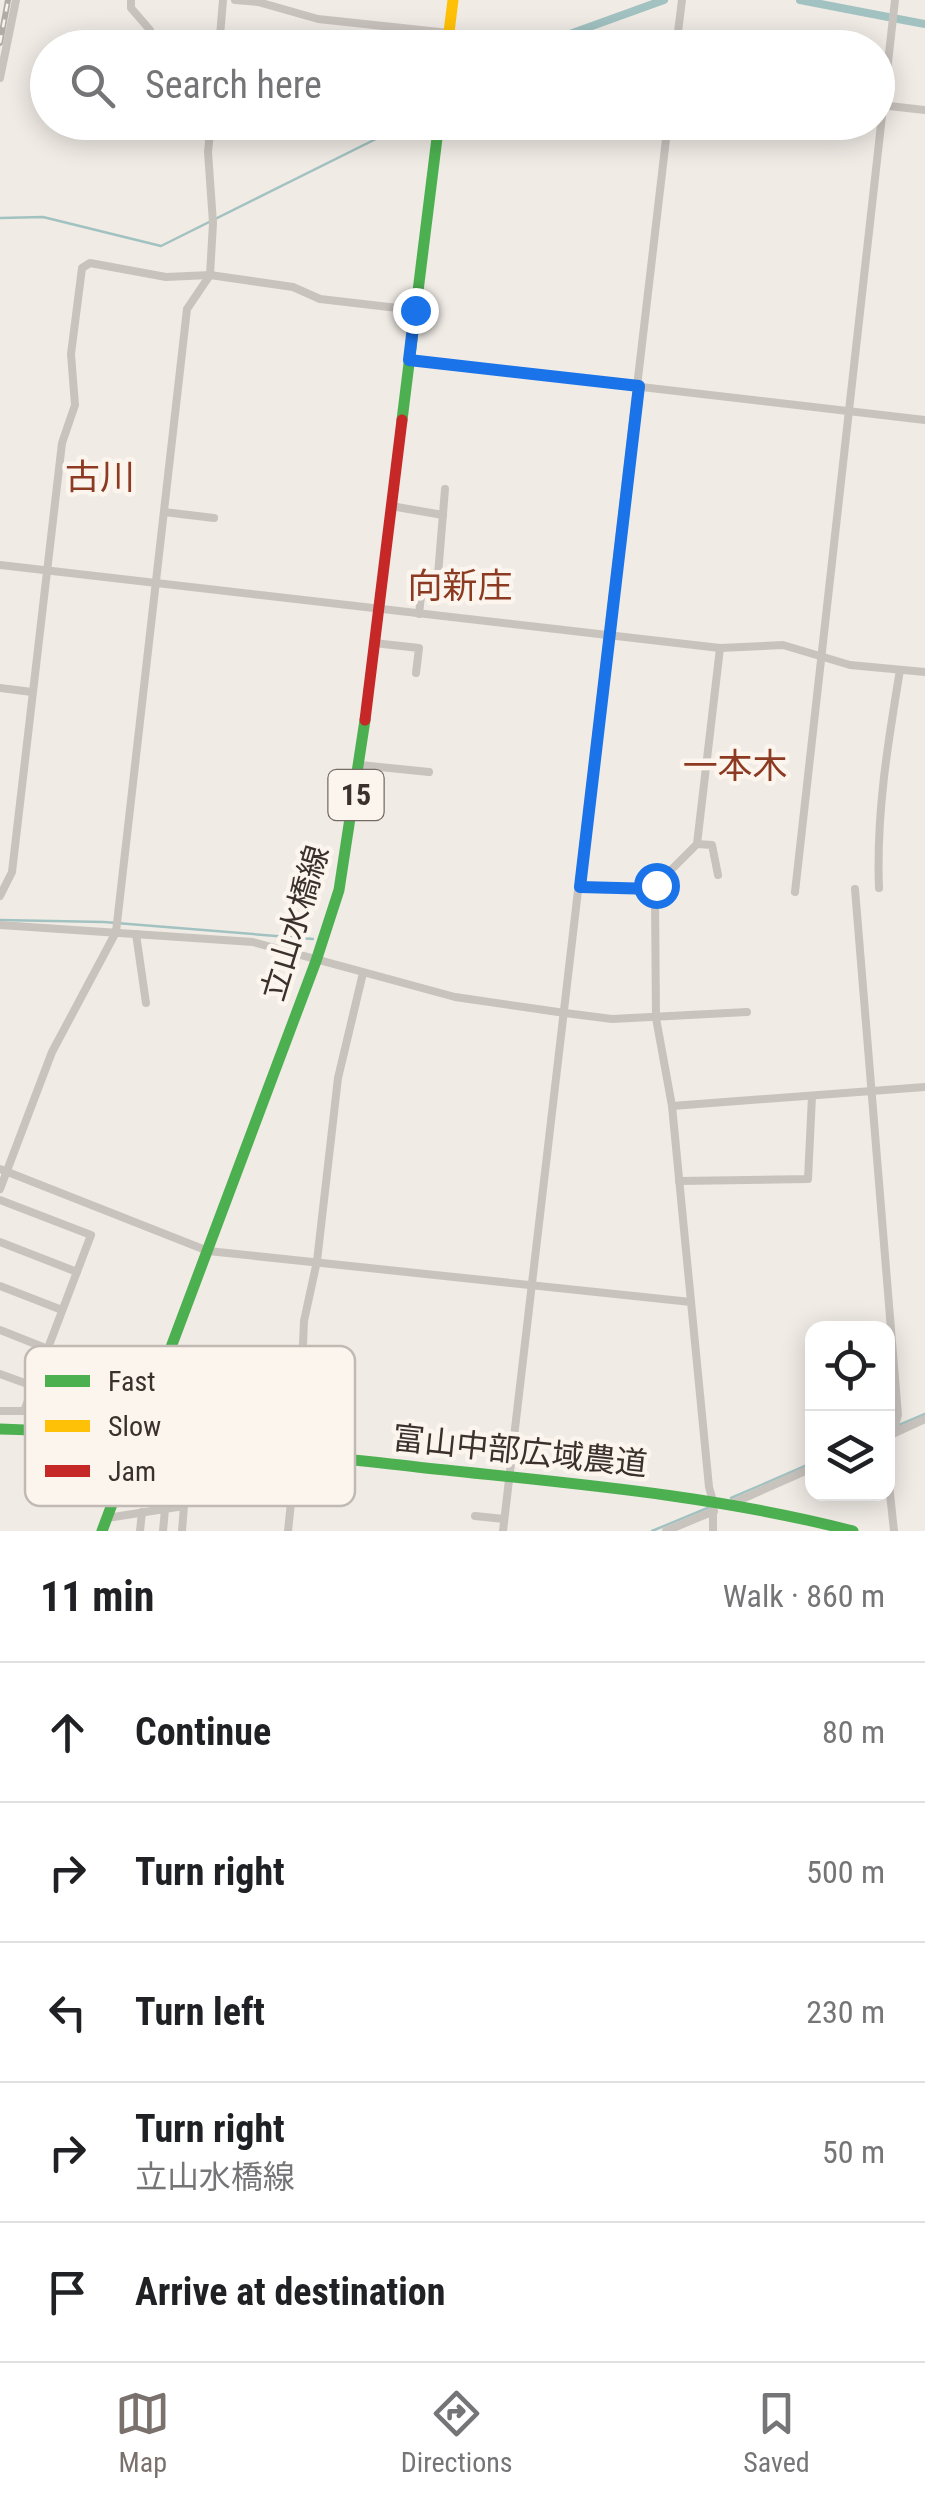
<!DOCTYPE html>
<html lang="en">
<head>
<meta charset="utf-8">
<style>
  body { margin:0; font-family:"Roboto Condensed","Noto Sans JP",sans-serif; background:#f2f2f2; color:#202124 }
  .controls { position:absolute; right:30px; bottom:30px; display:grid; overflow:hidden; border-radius:20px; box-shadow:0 5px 25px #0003 }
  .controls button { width:90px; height:90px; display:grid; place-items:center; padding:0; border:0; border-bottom:2px solid #e0e0e0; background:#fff; color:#202124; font:50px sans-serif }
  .stop { position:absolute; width:30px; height:30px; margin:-22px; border:8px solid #1a73e8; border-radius:50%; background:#fff }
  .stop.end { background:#1a73e8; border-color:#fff; box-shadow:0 2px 10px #0008 }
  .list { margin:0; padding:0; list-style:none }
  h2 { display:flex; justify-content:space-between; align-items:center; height:130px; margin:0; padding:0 40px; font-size:42px }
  h2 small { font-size:32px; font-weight:400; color:#757577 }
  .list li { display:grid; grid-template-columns:65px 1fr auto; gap:30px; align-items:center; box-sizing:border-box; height:140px; padding:0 40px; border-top:2px solid #e0e0e0 }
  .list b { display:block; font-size:38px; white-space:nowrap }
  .list p { margin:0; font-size:32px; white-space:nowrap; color:#757577 }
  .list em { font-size:32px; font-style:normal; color:#757577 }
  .icon { flex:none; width:55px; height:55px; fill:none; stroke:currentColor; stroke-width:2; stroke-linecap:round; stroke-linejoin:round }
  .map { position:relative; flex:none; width:925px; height:1531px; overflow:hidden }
  .search { position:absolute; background:#fff; box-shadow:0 5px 25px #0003; left:30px; right:30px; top:30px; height:110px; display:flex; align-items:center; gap:25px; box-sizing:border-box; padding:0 35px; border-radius:55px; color:#757577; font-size:38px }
  .sheet { height:830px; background:#fff }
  nav { display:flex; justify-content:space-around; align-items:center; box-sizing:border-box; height:140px; border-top:2px solid #e0e0e0; background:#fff; font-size:28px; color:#757577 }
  nav a { display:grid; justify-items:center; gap:5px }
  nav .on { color:#7a716c }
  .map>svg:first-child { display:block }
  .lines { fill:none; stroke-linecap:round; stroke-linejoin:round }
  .stream { stroke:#a1c2c1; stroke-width:2.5 }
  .canal { stroke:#a1c2c1; stroke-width:8 }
  .street { stroke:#c9c3be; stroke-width:8 }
  .fast { stroke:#4caf50; stroke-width:11 }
  .slow { stroke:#ffc107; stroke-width:11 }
  .jam { stroke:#c62828; stroke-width:11 }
  .rail-casing { stroke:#b1aca8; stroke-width:6 }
  .rail { stroke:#fbf5ee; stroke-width:2.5; stroke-dasharray:8; stroke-linecap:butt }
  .route { stroke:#1a73e8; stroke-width:12 }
  .labels { text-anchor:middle; stroke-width:9; stroke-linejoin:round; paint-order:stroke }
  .shield { fill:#fbf5ee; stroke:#756b66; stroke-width:2.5 }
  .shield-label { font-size:30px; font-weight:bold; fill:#3b302b }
  .street-label { font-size:32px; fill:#3b302b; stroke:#fbf5ee }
  .neighbourhood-label { font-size:35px; fill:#8c3b22; stroke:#fbf5ee }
  .key { fill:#fbf5ee; stroke:#c1bab4; stroke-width:2.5 }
  .key-label { font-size:28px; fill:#3b302b }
</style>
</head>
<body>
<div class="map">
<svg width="925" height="1531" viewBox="0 0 925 1531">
  <rect width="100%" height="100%" fill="#f0ebe5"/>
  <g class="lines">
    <!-- stream -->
    <g class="stream">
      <path d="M0,218L43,217L161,246L410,122"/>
      <path d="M0,920L104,922L313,939"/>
      <path d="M899,1425L925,1414"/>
      <path d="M731,1498L812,1463"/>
      <path d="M652,1531L710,1507"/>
    </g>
    <!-- canal -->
    <g class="canal">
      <path d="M800,0L888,17"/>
      <path d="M898,19L925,24"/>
      <path d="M531,48L664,0"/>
    </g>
    <!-- street -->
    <g class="street">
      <path d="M131,0V8L150,30"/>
      <path d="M235,0L258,2L318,19L449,33"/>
      <path d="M219,48L223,0"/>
      <path d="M676,48L682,0"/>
      <path d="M0,78L16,0"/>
      <path d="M880,105L925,110"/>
      <path d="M409,360L925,420"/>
      <path d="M391,506L443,515"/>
      <path d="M164,512L214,518"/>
      <path d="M0,565L720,648L783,645L850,665L925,672"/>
      <path d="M419,614L422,587L435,582L438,575L445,489"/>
      <path d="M374,643L419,648L416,673"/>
      <path d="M0,688L32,692"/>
      <path d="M360,765L429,772"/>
      <path d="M697,844L712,845L718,875"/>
      <path d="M580,887L655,889"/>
      <path d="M879,888C876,814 888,742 900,670"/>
      <path d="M855,889L898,1415L895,1425L898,1431"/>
      <path d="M795,892L895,0"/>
      <path d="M0,896L12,872L62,443L75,405L71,354L82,268L90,263L166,277L210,275L293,287L320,299L415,310"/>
      <path d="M0,925L253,942L455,997L565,1013L612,1019L747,1012"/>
      <path d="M136,934L146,1003"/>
      <path d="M672,1106L925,1087"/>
      <path d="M0,1169L208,1251L691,1302"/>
      <path d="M679,1181L808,1179L812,1096"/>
      <path d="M0,1189L52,1052L116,932L187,309L210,275L213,223L208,152L211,122"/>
      <path d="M0,1200L91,1235L24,1411H0"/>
      <path d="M0,1242L77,1272"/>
      <path d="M0,1286L62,1310"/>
      <path d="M0,1330L48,1349"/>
      <path d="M0,1374L33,1386"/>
      <path d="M888,1436L925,1419"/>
      <path d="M888,1475L894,1531"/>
      <path d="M733,1503L812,1468"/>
      <path d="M475,1516L504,1519"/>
      <path d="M107,1518L184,1506L182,1531"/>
      <path d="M140,1531L142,1512"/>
      <path d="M163,1531L165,1509"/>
      <path d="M288,1531L300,1418L304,1321L317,1261L338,1078L363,973"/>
      <path d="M503,1531L668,122"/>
      <path d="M666,1531L714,1511"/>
      <path d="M713,1531V1501L709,1487L672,1106L656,1018L655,897L656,885L697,844L720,648"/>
    </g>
    <!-- fast -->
    <g class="fast">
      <path d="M402,420L439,122"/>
      <path d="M0,1429C140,1433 278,1452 417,1467C564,1483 710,1494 853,1531"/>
      <path d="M102,1531L316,961L339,890L365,720"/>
    </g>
    <!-- slow -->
    <path class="slow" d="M447,48L453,0"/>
    <!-- jam -->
    <path class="jam" d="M365,720L402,420"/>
    <!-- rail casing -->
    <g class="rail-casing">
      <path id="rail" d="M0,43L8,0"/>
    </g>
    <!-- rail -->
    <use href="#rail" class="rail"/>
  </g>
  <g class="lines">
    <!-- route -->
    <path class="route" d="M415,310L409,360L639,386L580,887L655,889L656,885"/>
  </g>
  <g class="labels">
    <!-- shield labels -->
    <rect class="shield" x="328.5" y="770" width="55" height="50" rx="8"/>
    <g class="shield-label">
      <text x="356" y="805">15</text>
    </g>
    <!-- street labels -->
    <g class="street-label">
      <text transform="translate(295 923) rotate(-73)" y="11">立山水橋線</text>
      <text transform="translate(520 1451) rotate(6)" y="11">富山中部広域農道</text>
    </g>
    <!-- neighbourhood labels -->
    <g class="neighbourhood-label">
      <text x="100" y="489">古川</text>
      <text x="460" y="598">向新庄</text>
      <text x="735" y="778">一本木</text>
    </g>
  </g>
  <!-- legend -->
  <rect x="25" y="1346" width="330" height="160" rx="15" class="key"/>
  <rect x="45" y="1375" width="45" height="12" fill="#4caf50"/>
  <rect x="45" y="1420" width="45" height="12" fill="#ffc107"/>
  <rect x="45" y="1465" width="45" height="12" fill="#c62828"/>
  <g class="key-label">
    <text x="108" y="1391">Fast</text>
    <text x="108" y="1436">Slow</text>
    <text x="108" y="1481">Jam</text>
  </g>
</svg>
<div class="controls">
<button><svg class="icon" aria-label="locate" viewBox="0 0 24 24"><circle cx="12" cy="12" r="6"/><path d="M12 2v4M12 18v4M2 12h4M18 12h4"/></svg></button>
<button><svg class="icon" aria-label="layers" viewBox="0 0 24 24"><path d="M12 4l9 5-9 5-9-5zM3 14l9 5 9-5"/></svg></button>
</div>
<div class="stop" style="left:656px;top:885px"></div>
<div class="stop end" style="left:415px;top:310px"></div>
<div class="search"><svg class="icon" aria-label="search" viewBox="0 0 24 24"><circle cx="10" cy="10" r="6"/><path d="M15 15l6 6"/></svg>Search here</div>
</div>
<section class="sheet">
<h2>11 min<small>Walk · 860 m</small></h2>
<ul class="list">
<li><svg class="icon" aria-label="ahead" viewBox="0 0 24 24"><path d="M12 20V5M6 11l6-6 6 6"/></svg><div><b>Continue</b></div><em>80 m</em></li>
<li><svg class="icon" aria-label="right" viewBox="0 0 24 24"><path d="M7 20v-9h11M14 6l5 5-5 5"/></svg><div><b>Turn right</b></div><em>500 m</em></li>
<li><svg class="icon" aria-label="left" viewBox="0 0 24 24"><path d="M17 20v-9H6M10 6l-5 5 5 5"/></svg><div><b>Turn left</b></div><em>230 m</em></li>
<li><svg class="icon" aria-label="right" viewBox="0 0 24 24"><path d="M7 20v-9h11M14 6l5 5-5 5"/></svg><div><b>Turn right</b><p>立山水橋線</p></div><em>50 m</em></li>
<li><svg class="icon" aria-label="arrive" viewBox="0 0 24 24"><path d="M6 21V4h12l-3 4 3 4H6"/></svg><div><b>Arrive at destination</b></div></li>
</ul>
</section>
<nav>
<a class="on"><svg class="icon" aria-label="map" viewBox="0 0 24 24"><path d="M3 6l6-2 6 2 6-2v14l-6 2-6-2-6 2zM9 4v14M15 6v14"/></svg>Map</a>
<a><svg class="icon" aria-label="directions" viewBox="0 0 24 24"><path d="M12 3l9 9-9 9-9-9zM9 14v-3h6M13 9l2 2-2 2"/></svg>Directions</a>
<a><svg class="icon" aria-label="saved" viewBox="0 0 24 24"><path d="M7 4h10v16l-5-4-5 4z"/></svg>Saved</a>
</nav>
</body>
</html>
